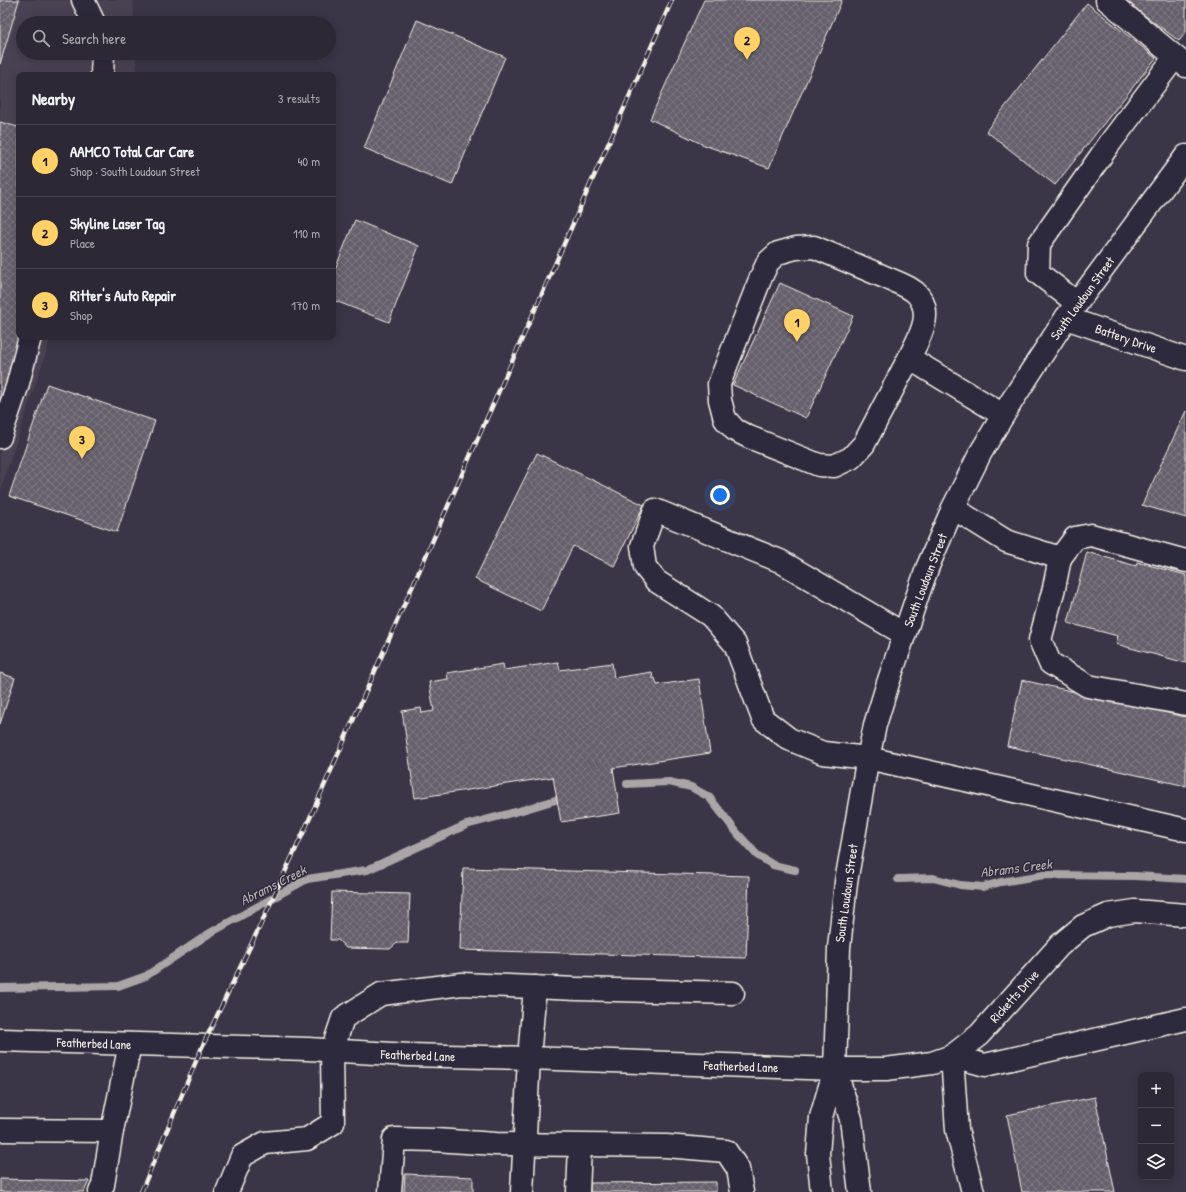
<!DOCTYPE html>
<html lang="en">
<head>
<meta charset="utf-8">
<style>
  body { margin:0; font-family:"Patrick Hand",sans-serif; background:#34303d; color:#f1f3f6 }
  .controls { position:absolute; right:12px; bottom:12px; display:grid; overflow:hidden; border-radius:8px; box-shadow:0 2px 10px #0003 }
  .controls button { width:36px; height:36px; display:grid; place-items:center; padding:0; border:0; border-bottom:1px solid #484450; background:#2c2835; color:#f1f3f6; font:20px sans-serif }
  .you { position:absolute; left:720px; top:495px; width:14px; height:14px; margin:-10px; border:3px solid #fff; border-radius:50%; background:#1a73e8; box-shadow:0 0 0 6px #1a73e833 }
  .badge { display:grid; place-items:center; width:26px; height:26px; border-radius:50%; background:#ffd166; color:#111; font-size:13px; font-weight:700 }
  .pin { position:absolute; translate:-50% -33px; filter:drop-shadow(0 1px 2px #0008) }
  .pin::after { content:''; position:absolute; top:21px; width:14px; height:12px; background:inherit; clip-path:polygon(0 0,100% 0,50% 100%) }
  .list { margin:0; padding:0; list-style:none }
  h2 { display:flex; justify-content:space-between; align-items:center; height:52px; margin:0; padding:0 16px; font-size:17px }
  h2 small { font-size:13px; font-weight:400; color:#a6a6ad }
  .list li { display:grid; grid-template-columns:26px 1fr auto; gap:12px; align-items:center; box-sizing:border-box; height:72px; padding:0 16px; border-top:1px solid #484450 }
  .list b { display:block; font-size:15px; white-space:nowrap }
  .list p { margin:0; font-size:13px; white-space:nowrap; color:#a6a6ad }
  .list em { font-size:13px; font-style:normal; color:#a6a6ad }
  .icon { flex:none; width:22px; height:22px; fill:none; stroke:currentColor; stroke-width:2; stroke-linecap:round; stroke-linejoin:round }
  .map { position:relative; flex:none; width:1186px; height:1192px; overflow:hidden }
  .search { position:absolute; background:#2c2835; box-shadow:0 2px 10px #0003; left:16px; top:16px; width:320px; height:44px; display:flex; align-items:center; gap:10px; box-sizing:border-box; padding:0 14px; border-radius:22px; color:#a6a6ad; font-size:15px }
  .panel { position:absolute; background:#2c2835; box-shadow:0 2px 10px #0003; left:16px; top:72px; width:320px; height:268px; border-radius:8px }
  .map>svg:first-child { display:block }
  .built { fill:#484352 }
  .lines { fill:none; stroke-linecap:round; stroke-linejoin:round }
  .stream { stroke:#aaa6a7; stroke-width:8 }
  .building { fill:url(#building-cross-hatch); stroke:#f4f1e8 }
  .minor-casing { stroke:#f4f1e8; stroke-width:25 }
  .major-casing { stroke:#f4f1e8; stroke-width:25 }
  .minor { stroke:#2f2a3d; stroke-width:22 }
  .major { stroke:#2f2a3d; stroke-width:22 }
  .rail-casing { stroke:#f4f1e8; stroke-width:4.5 }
  .rail { stroke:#2f2a3d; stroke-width:3; stroke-dasharray:9; stroke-linecap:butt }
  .labels { text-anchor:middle; stroke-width:3; stroke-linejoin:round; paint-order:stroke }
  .street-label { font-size:13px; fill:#f4f1e8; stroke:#2f2a3d }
  .water-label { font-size:14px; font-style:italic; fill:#b6b2b2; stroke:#2f2a3d }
</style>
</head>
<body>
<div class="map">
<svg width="1186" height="1192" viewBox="0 0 1186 1192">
  <defs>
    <pattern id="building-cross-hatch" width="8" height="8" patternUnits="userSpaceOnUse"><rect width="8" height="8" fill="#65616c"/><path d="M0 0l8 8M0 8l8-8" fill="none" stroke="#7c7881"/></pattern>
  </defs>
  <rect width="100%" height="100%" fill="#3b3647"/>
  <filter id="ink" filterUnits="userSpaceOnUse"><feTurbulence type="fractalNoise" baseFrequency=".025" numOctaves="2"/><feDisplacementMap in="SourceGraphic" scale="8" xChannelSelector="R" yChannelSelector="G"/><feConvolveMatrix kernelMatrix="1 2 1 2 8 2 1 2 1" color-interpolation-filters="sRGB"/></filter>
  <g filter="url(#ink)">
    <!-- built -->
    <path class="built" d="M0,0H133L134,23H23V53H136L137,75H19V337H51L0,491Z"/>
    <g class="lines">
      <!-- stream -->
      <g class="stream">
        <path d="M627,784L669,782L691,787L709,797L738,834L757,855L773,865L795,870"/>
        <path d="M898,879L933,878L960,885L983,887L1001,882L1044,875L1135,876L1186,879"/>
        <path d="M0,988L118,986L146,976L210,933L307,879L367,870L466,825L519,811L562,798"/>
      </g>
    </g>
    <!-- building -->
    <g class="building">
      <path d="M0,0H19L0,64Z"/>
      <path d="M704,0H842L769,168L704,145L650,119Z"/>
      <path d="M1124,0H1186V32L1179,41Z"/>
      <path d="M1087,3L1156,58L1055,185L986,131Z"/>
      <path d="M417,20L505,57L452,185L364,148Z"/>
      <path d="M0,122L18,127L19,123V337L0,416Z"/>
      <path d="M355,220L419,246L389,322L333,300V274Z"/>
      <path d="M780,283L853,316L806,418L733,385Z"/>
      <path d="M47,384L155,421L117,532L9,496Z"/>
      <path d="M1186,411V518L1142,505Z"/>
      <path d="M537,453L644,505L614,566L573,546L541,611L475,579Z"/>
      <path d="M1087,552L1136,566L1137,562L1186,575V663L1116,644L1118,636L1068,623Z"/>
      <path d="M558,662L560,670L612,663L614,678L652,672L653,679L655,678L657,685L699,679L710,753L613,768L620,813L561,822L553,777L415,798L402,711L421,708L422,713L434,711L429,682L448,679L447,673L503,664L504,670Z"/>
      <path d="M0,673L15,678L0,724Z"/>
      <path d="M1022,680L1186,717V786L1007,746Z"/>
      <path d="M463,868L749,876L746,958L460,950Z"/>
      <path d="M332,892L410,894L408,943H397L390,949L346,948L338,940H330Z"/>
      <path d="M1095,1097L1115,1192H1022L1007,1115Z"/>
      <path d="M405,1174L473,1177V1192H404Z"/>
      <path d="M0,1179L89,1181L84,1192H0Z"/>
      <path d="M716,1182V1192H590V1183Z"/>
    </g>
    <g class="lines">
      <!-- minor casing -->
      <g class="minor-casing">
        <g id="minor">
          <path d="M83,0L94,23"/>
          <path d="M1107,0L1186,66"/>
          <path d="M102,75L103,53"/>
          <path d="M1077,303L1038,273L1039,244L1110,143L1175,57"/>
          <path d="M1066,318L1186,359"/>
          <path d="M909,358L864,444L851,458L834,466L819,465L749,437L735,430L725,419L720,400L719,384L761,277L768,262L778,253L796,248L814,247L901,284C906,286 911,289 915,292C936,312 919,338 909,358L1003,415"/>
          <path d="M0,437L17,387L30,337"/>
          <path d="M953,508L1006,541L1060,558"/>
          <path d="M1186,561L1091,535L1075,538L1060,558L1054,588L1040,640L1050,663L1088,686L1186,704"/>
          <path d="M904,634L780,561L655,510L642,546L645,567L656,581L711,616L735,644L763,719L789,739L823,753L868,758L1186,830"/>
          <path d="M0,1040L308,1049L409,1055L529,1058L835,1069H886L932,1063L952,1056L979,1035L1060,945L1083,926L1108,915L1135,911L1186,915"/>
          <path d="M0,1130L112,1131L130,1044"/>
          <path d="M100,1192L103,1185L112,1131"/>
          <path d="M227,1192L242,1156L265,1143L307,1139L333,1123L332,1051L343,1018L381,994L462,984L577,989L733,993"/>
          <path d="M390,1192L394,1139L435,1140L496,1144L666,1146L726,1151L738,1169L742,1192"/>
          <path d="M522,1192L529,1058L535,987"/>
          <path d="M578,1192L580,1146"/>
          <path d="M973,1192L957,1130L952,1056L985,1065L1186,1019"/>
        </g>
      </g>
      <!-- major casing -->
      <g class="major-casing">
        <g id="major">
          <path d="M835,1069L851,1119L860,1192"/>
          <path d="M822,1192L818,1154L821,1117L835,1069L839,948L846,882L866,768L875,725L888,683L918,594L928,566L953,508L981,452L1013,399L1066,318L1186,156"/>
        </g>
      </g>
      <!-- minor -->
      <use href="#minor" class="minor"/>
      <!-- major -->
      <use href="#major" class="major"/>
      <!-- rail casing -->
      <g class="rail-casing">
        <path id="rail" d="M141,1192L202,1047L259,928L305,829L672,0"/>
      </g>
      <!-- rail -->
      <use href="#rail" class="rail"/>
    </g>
  </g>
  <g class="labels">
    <!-- street labels -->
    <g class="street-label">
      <text transform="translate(1082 298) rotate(-54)" y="5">South Loudoun Street</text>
      <text transform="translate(1126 338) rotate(19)" y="5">Battery Drive</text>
      <text transform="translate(925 580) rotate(-69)" y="5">South Loudoun Street</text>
      <text transform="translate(846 893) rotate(-82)" y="5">South Loudoun Street</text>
      <text transform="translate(1014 996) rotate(-48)" y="5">Ricketts Drive</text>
      <text transform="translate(94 1043) rotate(2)" y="5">Featherbed Lane</text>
      <text transform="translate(418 1055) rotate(2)" y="5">Featherbed Lane</text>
      <text transform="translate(741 1066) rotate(2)" y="5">Featherbed Lane</text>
    </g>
    <!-- water labels -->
    <g class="water-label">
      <text transform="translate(1016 868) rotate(-7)" y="5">Abrams Creek</text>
      <text transform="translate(273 885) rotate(-27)" y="5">Abrams Creek</text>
    </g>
  </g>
</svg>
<div class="controls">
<button>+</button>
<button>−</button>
<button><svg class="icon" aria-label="layers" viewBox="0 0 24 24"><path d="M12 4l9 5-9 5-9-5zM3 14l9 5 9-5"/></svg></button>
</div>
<div class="you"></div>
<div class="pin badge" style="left:797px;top:342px">1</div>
<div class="pin badge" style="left:747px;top:60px">2</div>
<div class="pin badge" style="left:82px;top:459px">3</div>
<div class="search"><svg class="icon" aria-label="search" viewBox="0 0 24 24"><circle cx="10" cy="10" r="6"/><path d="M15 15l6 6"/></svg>Search here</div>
<section class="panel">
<h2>Nearby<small>3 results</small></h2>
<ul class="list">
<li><span class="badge">1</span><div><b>AAMCO Total Car Care</b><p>Shop · South Loudoun Street</p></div><em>40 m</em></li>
<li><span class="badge">2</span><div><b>Skyline Laser Tag</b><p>Place</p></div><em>110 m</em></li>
<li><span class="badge">3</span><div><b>Ritter's Auto Repair</b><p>Shop</p></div><em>170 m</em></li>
</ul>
</section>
</div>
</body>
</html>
